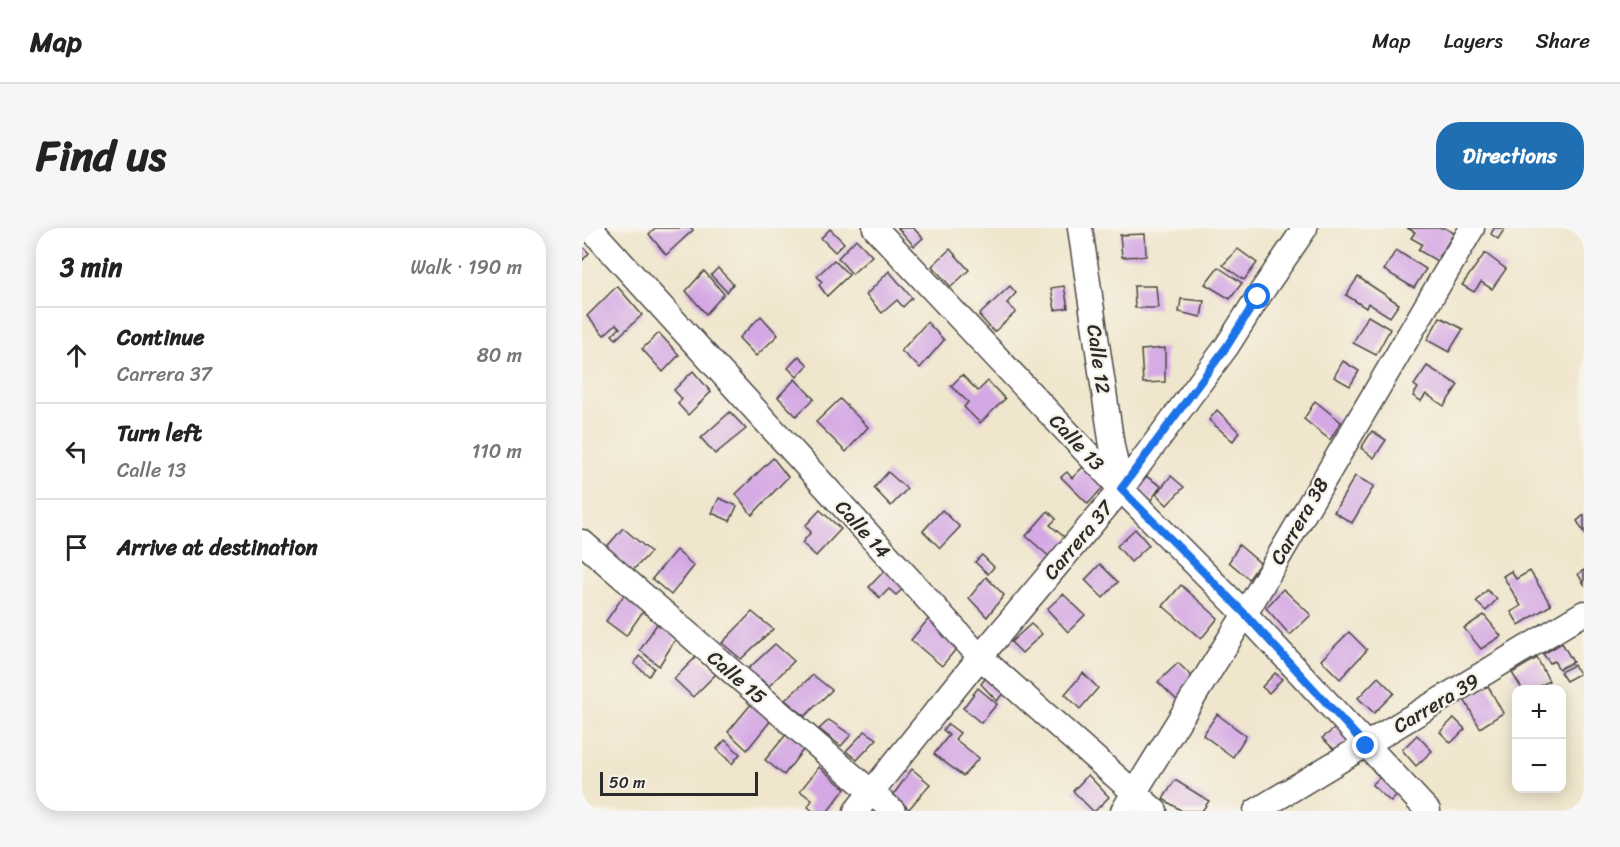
<!DOCTYPE html>
<html lang="en">
<head>
<meta charset="utf-8">
<style>
  body { margin:0; font-family:Sriracha,sans-serif; background:#f6f6f6; color:#222 }
  .controls { position:absolute; right:18px; bottom:18px; display:grid; overflow:hidden; border-radius:12px; box-shadow:0 3px 15px #0003 }
  .controls button { width:54px; height:54px; display:grid; place-items:center; padding:0; border:0; border-bottom:2px solid #e0e0e0; background:#fff; color:#222; font:30px sans-serif }
  .scale { position:absolute; left:18px; bottom:15px; width:158px; box-sizing:border-box; padding-left:6px; border:3px solid #2b2b2b; border-top:0; font-size:16px; line-height:21px; white-space:nowrap; color:#2b2b2b; -webkit-text-stroke:4px #f7f3e8; paint-order:stroke }
  .stop { position:absolute; width:18px; height:18px; margin:-14px; border:4px solid #1a73e8; border-radius:50%; background:#fff }
  .stop.end { background:#1a73e8; border-color:#fff; box-shadow:0 2px 6px #0008 }
  .list { margin:0; padding:0; list-style:none }
  h2 { display:flex; justify-content:space-between; align-items:center; height:78px; margin:0; padding:0 24px; font-size:26px }
  h2 small { font-size:20px; font-weight:400; color:#767676 }
  .list li { display:grid; grid-template-columns:39px 1fr auto; gap:18px; align-items:center; box-sizing:border-box; height:96px; padding:0 24px; border-top:2px solid #e0e0e0 }
  .list b { display:block; font-size:22px; white-space:nowrap }
  .list p { margin:0; font-size:20px; white-space:nowrap; color:#767676 }
  .list em { font-size:20px; font-style:normal; color:#767676 }
  .icon { flex:none; width:33px; height:33px; fill:none; stroke:currentColor; stroke-width:2; stroke-linecap:round; stroke-linejoin:round }
  .map { position:relative; flex:none; width:1002px; height:583px; overflow:hidden; border-radius:24px }
  header { display:flex; align-items:center; gap:36px; box-sizing:border-box; height:84px; padding:0 30px; background:#fff; border-bottom:2px solid #e0e0e0 }
  header strong { font-size:28px }
  nav { display:flex; gap:33px; margin-inline-start:auto; font-size:21px }
  .intro { display:flex; align-items:center; justify-content:space-between; box-sizing:border-box; height:144px; padding:0 36px }
  h1 { margin:0; font-size:42px }
  .button { padding:15px 27px; border-radius:24px; background:#1f6fb2; color:#fff; font-size:21px; font-weight:700 }
  main { display:flex; gap:36px; padding:0 36px }
  aside { flex:1; background:#fff; border-radius:24px; box-shadow:0 3px 15px #0003 }
  .map>svg:first-child { display:block }
  .building { fill:#d4a8e4 }
  .lines { fill:none; stroke-linecap:round; stroke-linejoin:round }
  .minor-casing { stroke:#494743; stroke-width:27 }
  .minor { stroke:#fff; stroke-width:24 }
  .route { stroke:#1a73e8; stroke-width:8 }
  .labels { text-anchor:middle; stroke-width:4.5; stroke-linejoin:round; paint-order:stroke }
  .street-label { font-size:20px; fill:#2b2b2b; stroke:#f7f3e8 }
</style>
</head>
<body>
<header>
<strong>Map</strong>
<nav><a>Map</a><a>Layers</a><a>Share</a></nav>
</header>
<div class="intro"><h1>Find us</h1><a class="button">Directions</a></div>
<main>
<aside>
<h2>3 min<small>Walk · 190 m</small></h2>
<ul class="list">
<li><svg class="icon" aria-label="ahead" viewBox="0 0 24 24"><path d="M12 20V5M6 11l6-6 6 6"/></svg><div><b>Continue</b><p>Carrera 37</p></div><em>80 m</em></li>
<li><svg class="icon" aria-label="left" viewBox="0 0 24 24"><path d="M17 20v-9H6M10 6l-5 5 5 5"/></svg><div><b>Turn left</b><p>Calle 13</p></div><em>110 m</em></li>
<li><svg class="icon" aria-label="arrive" viewBox="0 0 24 24"><path d="M6 21V4h12l-3 4 3 4H6"/></svg><div><b>Arrive at destination</b></div></li>
</ul>
</aside>
<div class="map">
<svg width="1002" height="583" viewBox="0 0 1002 583">
  <rect width="100%" height="100%" fill="#f7f3e8"/>
  <filter id="ink" filterUnits="userSpaceOnUse"><feTurbulence type="fractalNoise" baseFrequency=".0167" numOctaves="2"/><feDisplacementMap in="SourceGraphic" scale="12" xChannelSelector="R" yChannelSelector="G"/><feConvolveMatrix kernelMatrix="1 2 1 2 8 2 1 2 1" color-interpolation-filters="sRGB"/></filter>
  <filter id="wash" filterUnits="userSpaceOnUse"><feTurbulence type="fractalNoise" baseFrequency=".008" numOctaves="4" result="noise"/><feDisplacementMap in="SourceGraphic" scale="24" xChannelSelector="R" yChannelSelector="G"/><feGaussianBlur stdDeviation="1.35" result="paint"/><feColorMatrix in="noise" values="0 0 0 0 0 0 0 0 0 0 0 0 0 0 0 0 0 1.4 0 .05"/><feComposite in="paint" operator="in"/></filter>
  <g filter="url(#wash)">
    <rect width="100%" height="100%" fill="#f0e6cd"/>
    <g id="blocks">
      <!-- building -->
      <g class="building">
        <path d="M73,0H110L111,2L84,27L67,6Z"/>
        <path d="M316,0H331L341,10L332,18Z"/>
        <path d="M825,0H863L872,5L855,33L836,22L840,16L829,10L833,4Z"/>
        <path d="M912,0H923L916,11L909,6Z"/>
        <path d="M248,1L262,15L253,24L239,10Z"/>
        <path d="M563,6L564,28L540,29L538,7Z"/>
        <path d="M274,11L290,28L270,46L256,30Z"/>
        <path d="M0,18L7,25L0,33Z"/>
        <path d="M368,21L387,42L369,59L350,38Z"/>
        <path d="M656,21L675,35L662,52L641,37Z"/>
        <path d="M814,22L844,41L832,60L802,42Z"/>
        <path d="M903,25L924,41L910,61L899,54L892,64L880,57Z"/>
        <path d="M252,32L267,47L245,68L237,57L240,54L235,48Z"/>
        <path d="M636,39L660,55L648,71L623,56Z"/>
        <path d="M136,40L151,56L145,64L129,47Z"/>
        <path d="M122,43L142,66L124,86L104,63Z"/>
        <path d="M307,43L330,70L321,79L315,72L300,85L284,67Z"/>
        <path d="M776,49L817,76L808,89L786,75L784,80L764,67Z"/>
        <path d="M35,58L60,87L34,111L30,107L38,100L34,96L22,107L5,88Z"/>
        <path d="M428,58L434,65L425,75L434,84L412,104L397,87Z"/>
        <path d="M482,58L486,80L473,82L469,60Z"/>
        <path d="M552,58H574L576,80H553Z"/>
        <path d="M599,71L622,73L619,89L597,84Z"/>
        <path d="M179,88L196,107L174,128L157,110Z"/>
        <path d="M786,88L808,101L794,127L771,115Z"/>
        <path d="M858,89L881,101L867,124L845,112Z"/>
        <path d="M345,94L362,112L338,140L319,123Z"/>
        <path d="M77,105L97,127L81,144L60,121Z"/>
        <path d="M583,120V154L561,155L559,122Z"/>
        <path d="M217,128L226,137L215,149L206,140Z"/>
        <path d="M761,133L777,143L768,158L752,149Z"/>
        <path d="M845,138L876,157L862,178L844,166L839,173L831,168L836,160L832,157Z"/>
        <path d="M111,143L129,164L106,187L96,176L100,171L92,162Z"/>
        <path d="M380,147L396,163L406,153L423,171L398,195L382,179L386,174L369,158Z"/>
        <path d="M213,151L232,171L214,188L196,169Z"/>
        <path d="M258,171L286,199L264,224L234,194Z"/>
        <path d="M733,173L759,194L748,212L722,191Z"/>
        <path d="M635,182L657,204L651,213L627,192Z"/>
        <path d="M148,184L164,201L133,226L119,210Z"/>
        <path d="M790,203L804,212L792,230L779,220Z"/>
        <path d="M191,230L206,249L170,287L154,266Z"/>
        <path d="M501,239L521,259L506,276L479,249L485,244L490,250Z"/>
        <path d="M306,244L325,261L309,278L292,260Z"/>
        <path d="M562,247L579,258L569,272L553,261Z"/>
        <path d="M589,248L602,259L585,277L574,266Z"/>
        <path d="M773,248L792,258L770,295L752,284Z"/>
        <path d="M137,270L155,278L148,293L130,285Z"/>
        <path d="M238,282L259,301L234,328L220,315L229,304L223,298Z"/>
        <path d="M360,282L378,299L358,320L341,303Z"/>
        <path d="M466,283L474,291L468,297L487,313L470,331L444,308Z"/>
        <path d="M1002,287V305L995,293Z"/>
        <path d="M41,300L69,324L50,343L23,321Z"/>
        <path d="M553,301L567,317L549,334L535,318Z"/>
        <path d="M657,317L678,335L667,351L647,334Z"/>
        <path d="M94,322L112,338L89,367L70,351Z"/>
        <path d="M400,327L412,339L406,346L393,334Z"/>
        <path d="M518,336L536,354L521,370L503,352Z"/>
        <path d="M304,341L323,359L314,367L307,361L298,370L287,359Z"/>
        <path d="M1002,342V356L996,346Z"/>
        <path d="M929,343L934,351L948,343L969,377L937,397L929,384L939,378L921,348Z"/>
        <path d="M404,349L422,367L405,389L387,370Z"/>
        <path d="M599,357L636,390L619,411L581,378Z"/>
        <path d="M701,361L729,387L708,407L684,380Z"/>
        <path d="M905,362L915,371L904,383L894,374Z"/>
        <path d="M481,366L503,387L486,404L465,381Z"/>
        <path d="M42,367L62,382L44,408L24,393Z"/>
        <path d="M170,384L191,401L159,431L140,415Z"/>
        <path d="M902,387L919,408L899,421L882,400Z"/>
        <path d="M349,388L379,415L360,438L329,412Z"/>
        <path d="M77,393L95,409L77,438L58,422Z"/>
        <path d="M449,396L460,406L440,425L429,414Z"/>
        <path d="M767,404L785,422L758,451L739,432Z"/>
        <path d="M980,415L991,434L977,441L972,433L968,435L961,426Z"/>
        <path d="M193,416L212,433L187,458L166,441Z"/>
        <path d="M57,428L72,440L67,448L52,436Z"/>
        <path d="M115,428L135,445L111,469L92,451Z"/>
        <path d="M955,430L967,453L953,461H940L930,445Z"/>
        <path d="M596,435L620,458L601,478L576,454Z"/>
        <path d="M992,437L997,446L984,453L978,444Z"/>
        <path d="M409,443L425,460L415,473L399,456Z"/>
        <path d="M501,445L516,460L498,481L483,466Z"/>
        <path d="M693,445L700,451L687,465L680,459Z"/>
        <path d="M231,447L250,462L223,488L203,472Z"/>
        <path d="M796,449L812,465L792,485L776,470Z"/>
        <path d="M906,458L921,485L898,500L882,471Z"/>
        <path d="M396,460L415,476L399,495L381,480Z"/>
        <path d="M170,475L190,491L165,522L146,504Z"/>
        <path d="M635,486L664,508L651,529L621,507Z"/>
        <path d="M872,490L883,501L869,515L858,504Z"/>
        <path d="M247,492L269,507L259,518L237,501Z"/>
        <path d="M366,496L378,505L373,511L397,530L381,548L352,526L367,507L361,502Z"/>
        <path d="M755,499L770,514L754,523L740,510Z"/>
        <path d="M207,503L224,518L202,547L183,532Z"/>
        <path d="M283,503L295,511L275,532L264,523Z"/>
        <path d="M835,507L850,523L834,538L820,522Z"/>
        <path d="M143,512L158,526L150,536L135,521Z"/>
        <path d="M237,539L263,561L246,583H231L226,579L230,572L218,563Z"/>
        <path d="M330,541L348,556L327,581L311,567Z"/>
        <path d="M506,547L527,569L513,583H511L491,563Z"/>
        <path d="M798,549L816,566L809,574L790,557Z"/>
        <path d="M593,552L627,573L620,583H600L581,571Z"/>
      </g>
    </g>
  </g>
  <g filter="url(#ink)">
    <use href="#blocks" fill-opacity="0" stroke="#494743" stroke-width="1.5"/>
    <g class="lines">
      <!-- minor casing -->
      <g class="minor-casing">
        <g id="minor">
          <path d="M8,0L398,429L573,583"/>
          <path d="M293,0L539,261L663,386L846,583"/>
          <path d="M498,0L530,218L539,261"/>
          <path d="M0,314L311,583"/>
          <path d="M274,583L398,429L539,261L645,118L676,69L723,0"/>
          <path d="M541,583L663,386L890,0"/>
          <path d="M674,583L1002,385"/>
        </g>
      </g>
      <!-- minor -->
      <use href="#minor" class="minor"/>
    </g>
  </g>
  <g class="lines" filter="url(#ink)">
    <!-- route -->
    <path class="route" d="M676,69L645,118L539,261L663,386L784,518"/>
  </g>
  <g class="labels">
    <!-- street labels -->
    <g class="street-label">
      <text transform="translate(517 131) rotate(82)" y="7">Calle 12</text>
      <text transform="translate(495 214) rotate(47)" y="7">Calle 13</text>
      <text transform="translate(717 293) rotate(-60)" y="7">Carrera 38</text>
      <text transform="translate(281 301) rotate(48)" y="7">Calle 14</text>
      <text transform="translate(496 312) rotate(-50)" y="7">Carrera 37</text>
      <text transform="translate(155 449) rotate(41)" y="7">Calle 15</text>
      <text transform="translate(854 475) rotate(-31)" y="7">Carrera 39</text>
    </g>
  </g>
</svg>
<div class="controls">
<button>+</button>
<button>−</button>
</div>
<div class="scale">50 m</div>
<div class="stop" style="left:676px;top:69px"></div>
<div class="stop end" style="left:784px;top:518px"></div>
</div>
</main>
</body>
</html>
